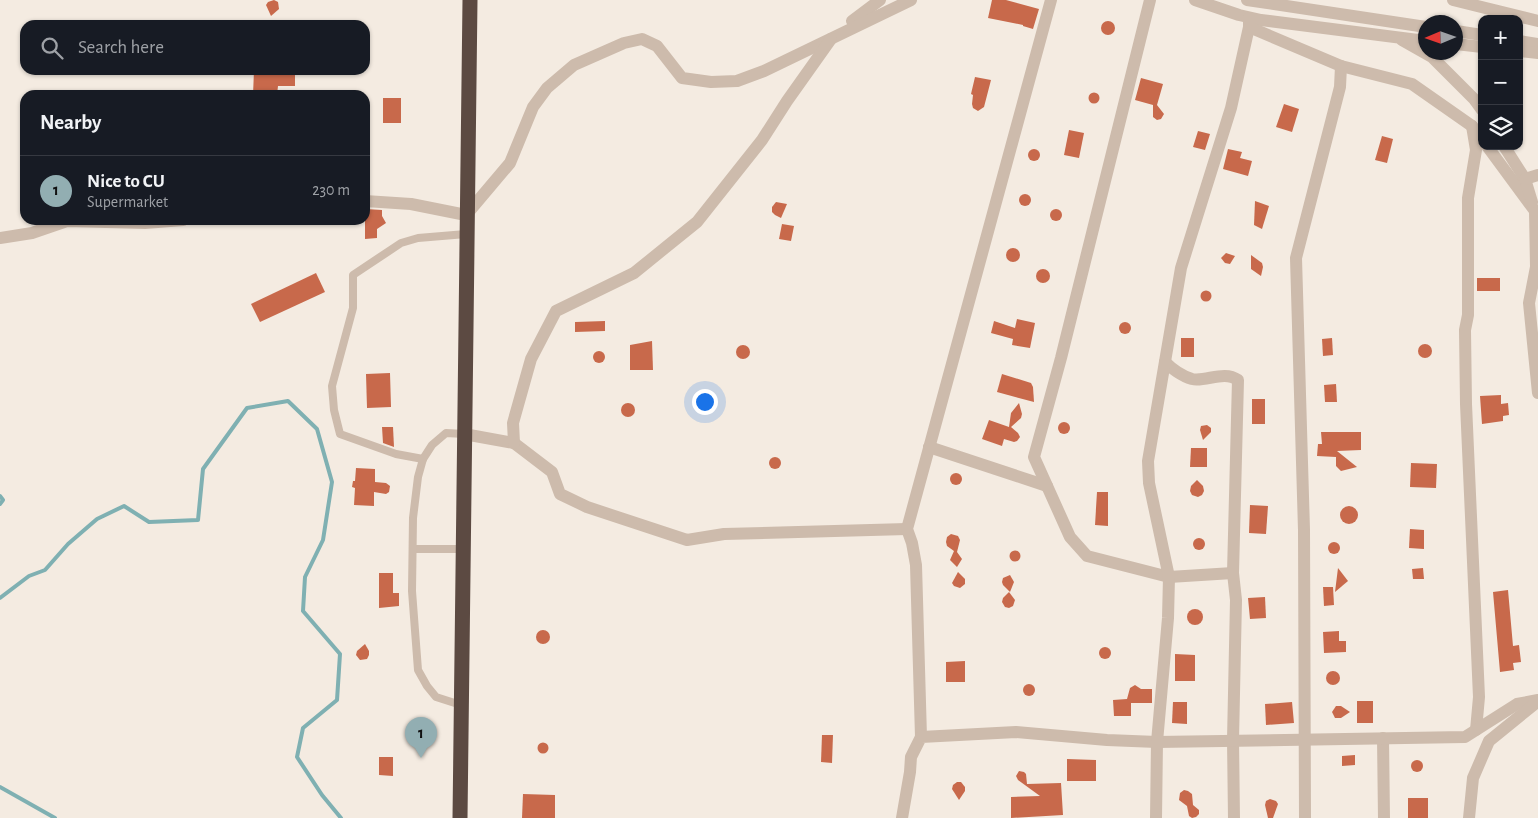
<!DOCTYPE html>
<html lang="en">
<head>
<meta charset="utf-8">
<style>
  body { margin:0; font-family:"Alegreya Sans",sans-serif; background:#20242c; color:#f1f3f6 }
  .controls { position:absolute; right:15px; top:15px; display:grid; overflow:hidden; border-radius:10px; box-shadow:0 1px 4px #0004 }
  .controls button { width:45px; height:45px; display:grid; place-items:center; padding:0; border:0; border-bottom:1px solid #363941; background:#171b24; color:#f1f3f6; font:25px sans-serif }
  .compass { position:absolute; left:1418px; top:15px; width:45px; height:45px; border-radius:50%; background:#171b24; box-shadow:0 1px 4px #0004; rotate:268deg }
  .you { position:absolute; left:704px; top:401px; width:18px; height:18px; margin:-12px; border:4px solid #fff; border-radius:50%; background:#1a73e8; box-shadow:0 0 0 8px #1a73e833 }
  .badge { display:grid; place-items:center; width:32px; height:32px; border-radius:50%; background:#92aeb2; color:#111; font-size:16px; font-weight:700 }
  .pin { position:absolute; translate:-50% -41px; filter:drop-shadow(0 1px 2px #0008) }
  .pin::after { content:''; position:absolute; top:26px; width:18px; height:15px; background:inherit; clip-path:polygon(0 0,100% 0,50% 100%) }
  .list { margin:0; padding:0; list-style:none }
  h2 { display:flex; justify-content:space-between; align-items:center; height:65px; margin:0; padding:0 20px; font-size:21px }
  h2 small { font-size:16px; font-weight:400; color:#9ea1a6 }
  .list li { display:grid; grid-template-columns:32px 1fr auto; gap:15px; align-items:center; box-sizing:border-box; height:70px; padding:0 20px; border-top:1px solid #363941 }
  .list b { display:block; font-size:19px; white-space:nowrap }
  .list p { margin:0; font-size:16px; white-space:nowrap; color:#9ea1a6 }
  .list em { font-size:16px; font-style:normal; color:#9ea1a6 }
  .icon { flex:none; width:28px; height:28px; fill:none; stroke:currentColor; stroke-width:2; stroke-linecap:round; stroke-linejoin:round }
  .map { position:relative; flex:none; width:1538px; height:818px; overflow:hidden }
  .search { position:absolute; background:#171b24; box-shadow:0 1px 4px #0004; left:20px; top:20px; width:350px; height:55px; display:flex; align-items:center; gap:12px; box-sizing:border-box; padding:0 18px; border-radius:15px; color:#9ea1a6; font-size:19px }
  .panel { position:absolute; background:#171b24; box-shadow:0 1px 4px #0004; left:20px; top:90px; width:350px; height:135px; border-radius:15px }
  .map>svg:first-child { display:block }
  .lines { fill:none; stroke-linecap:round; stroke-linejoin:round }
  .stream { stroke:#7fb0b2; stroke-width:4 }
  .building { fill:#c8694b }
  .lane { stroke:#cdbbac; stroke-width:8 }
  .street { stroke:#cdbbac; stroke-width:12 }
  .highway { stroke:#5c4a42; stroke-width:15 }
</style>
</head>
<body>
<div class="map">
<svg width="1538" height="818" viewBox="0 0 1538 818">
  <rect width="100%" height="100%" fill="#f4ebe1"/>
  <g class="lines">
    <!-- stream -->
    <g class="stream">
      <path d="M0,496L3,500L0,504"/>
      <path d="M0,598L29,576L45,570L68,544L97,519L124,506L149,522L198,520L203,469L247,408L288,401L317,429L332,482L323,540L305,577L303,611L340,654L337,700L303,728L297,757L322,795L341,818"/>
      <path d="M0,787L55,818"/>
    </g>
  </g>
  <!-- building -->
  <g class="building">
    <path d="M274,0L278,2L279,9L271,16L266,5L268,2Z"/>
    <path d="M992,0H1006L1039,9L1033,29L1023,26V25L988,18Z"/>
    <circle cx="1108" cy="28" r="7"/>
    <path d="M254,70H295V86H278L277,95H253Z"/>
    <path d="M975,77L991,80L984,107L978,111L973,108L972,104L973,95L971,94Z"/>
    <path d="M1141,78L1163,84L1157,105L1164,114L1161,119L1157,120L1153,117V105L1135,100Z"/>
    <circle cx="1094" cy="98" r="5.5"/>
    <rect x="383" y="98" width="18" height="25"/>
    <path d="M1284,104L1299,109L1292,132L1276,127Z"/>
    <path d="M1069,130L1084,133L1079,158L1064,155Z"/>
    <path d="M1198,131L1210,134L1205,150L1193,147Z"/>
    <path d="M1382,136L1393,139L1387,163L1375,160Z"/>
    <circle cx="1034" cy="155" r="6"/>
    <path d="M1228,149L1242,152L1240,158L1252,161L1248,176L1223,169Z"/>
    <circle cx="1025" cy="200" r="6"/>
    <path d="M1255,201L1269,206L1262,229L1254,225Z"/>
    <path d="M776,202L787,204L781,218L775,215L772,212V207Z"/>
    <circle cx="1056" cy="215" r="6"/>
    <path d="M365,209L382,210V216L386,223L377,229V238L365,239Z"/>
    <path d="M782,224L794,226L791,241L779,239Z"/>
    <circle cx="1013" cy="255" r="7"/>
    <path d="M1226,253L1235,256L1230,264L1225,263L1221,258Z"/>
    <path d="M1251,255L1262,263L1263,267L1261,276L1251,269Z"/>
    <circle cx="1043" cy="276" r="7"/>
    <path d="M316,273L325,292L260,322L251,304Z"/>
    <rect x="1477" y="278" width="23" height="13"/>
    <circle cx="1206" cy="296" r="5.5"/>
    <path d="M1017,319L1035,323L1030,348L1012,345L1013,339L991,333L994,321L1015,328Z"/>
    <path d="M605,321V331L575,332V322Z"/>
    <circle cx="1125" cy="328" r="6"/>
    <rect x="1181" y="338" width="13" height="19"/>
    <path d="M1332,338L1333,355L1323,356L1322,339Z"/>
    <path d="M652,341L653,370H630V345Z"/>
    <circle cx="1425" cy="351" r="7"/>
    <circle cx="743" cy="352" r="7"/>
    <circle cx="599" cy="357" r="6"/>
    <path d="M390,373L391,407L367,408L366,374Z"/>
    <path d="M1002,374L1031,383L1033,387L1034,402L997,392Z"/>
    <path d="M1336,384L1337,402H1325L1324,385Z"/>
    <path d="M1501,395V404L1508,403L1509,415L1503,416V421L1482,424L1480,396Z"/>
    <rect x="1252" y="399" width="13" height="25"/>
    <path d="M1019,403L1022,414L1021,418L1011,427L1018,433L1020,437L1017,441L1014,442L1004,439L1002,446L982,439L989,420L1009,427L1011,413Z"/>
    <circle cx="628" cy="410" r="7"/>
    <circle cx="1064" cy="428" r="6"/>
    <path d="M1207,425L1211,428V432L1203,440L1200,430L1201,426Z"/>
    <path d="M382,427H393L394,447L383,443Z"/>
    <path d="M1321,432H1361V450L1337,451L1357,467L1341,471L1336,466V457L1317,456L1318,444H1322Z"/>
    <path d="M1191,448H1207V467H1190Z"/>
    <circle cx="775" cy="463" r="6"/>
    <path d="M1411,463L1437,464L1436,488L1410,487Z"/>
    <path d="M356,468L375,469V482L386,483L390,486L389,492L386,494L374,492V506L354,505L355,488L352,487L353,481H355Z"/>
    <circle cx="956" cy="479" r="6"/>
    <path d="M1197,480L1203,486L1204,491L1202,495L1198,497L1192,495L1190,491L1191,486Z"/>
    <path d="M1097,492H1108V526L1095,525Z"/>
    <path d="M1250,505L1268,506L1266,534L1249,533Z"/>
    <circle cx="1349" cy="515" r="9"/>
    <path d="M1410,529L1424,530V549L1409,548Z"/>
    <path d="M951,534L958,536L960,540L957,552L962,559L957,567L950,560L954,551L947,546L946,542L947,537Z"/>
    <circle cx="1199" cy="544" r="6"/>
    <circle cx="1334" cy="548" r="6"/>
    <circle cx="1015" cy="556" r="5.5"/>
    <path d="M1338,568L1348,581L1335,592Z"/>
    <path d="M1423,568L1424,579H1413L1412,569Z"/>
    <path d="M958,572L965,579V584L960,588L954,586L952,583Z"/>
    <path d="M379,573H393V593H399V606L379,608Z"/>
    <path d="M1010,575L1014,582L1010,592L1003,585L1002,582L1003,578Z"/>
    <path d="M1323,587H1333L1334,605L1324,606Z"/>
    <path d="M1508,590L1513,646L1519,645L1521,662L1513,663L1514,670L1500,672L1493,592Z"/>
    <path d="M1009,592L1015,600L1013,606L1009,608L1005,607L1002,602L1003,598Z"/>
    <path d="M1265,597L1266,618L1250,619L1248,598Z"/>
    <circle cx="1195" cy="617" r="8"/>
    <circle cx="543" cy="637" r="7"/>
    <path d="M1339,631V641H1346V652L1324,653L1323,632Z"/>
    <path d="M365,644L369,651V655L367,659L360,660L356,655L357,651Z"/>
    <circle cx="1105" cy="653" r="6"/>
    <path d="M1175,654L1195,655V681H1175Z"/>
    <path d="M965,661V682H946V662Z"/>
    <circle cx="1333" cy="678" r="7"/>
    <circle cx="1029" cy="690" r="6"/>
    <path d="M1135,685L1141,689H1152V703H1131V716H1114L1113,700L1127,699L1130,688Z"/>
    <rect x="1357" y="701" width="16" height="22"/>
    <path d="M1173,702H1187V724L1172,723Z"/>
    <path d="M1292,702L1294,723L1266,725L1265,704Z"/>
    <path d="M1336,706H1341L1350,712L1341,718H1335L1332,712Z"/>
    <path d="M822,735H833L832,763L821,762Z"/>
    <circle cx="543" cy="748" r="5.5"/>
    <path d="M1355,755V765L1342,766V756Z"/>
    <path d="M379,757H393V776L379,775Z"/>
    <path d="M1067,759L1096,760V781H1067Z"/>
    <circle cx="1417" cy="766" r="6"/>
    <path d="M1019,771L1024,772L1026,774L1027,784L1061,783L1063,815L1011,818V797L1040,796L1018,780L1016,776Z"/>
    <path d="M957,782H961L965,787V791L959,800L952,789L953,785Z"/>
    <path d="M1184,790L1188,791L1192,794L1193,805L1199,810V814L1196,817L1192,818L1189,816L1187,806L1179,800L1180,793Z"/>
    <path d="M523,794L555,795V818H522Z"/>
    <rect x="1408" y="798" width="20" height="20"/>
    <path d="M1270,799L1276,801L1278,804L1273,818H1268L1265,805L1266,801Z"/>
  </g>
  <g class="lines">
    <!-- lane -->
    <g class="lane">
      <path d="M423,459L396,454L340,434L334,410L332,386L353,308V275L401,243L418,238L466,234"/>
      <path d="M413,549H462"/>
      <path d="M461,705L436,697L427,686L418,670L412,591L413,518L418,477L423,459L432,445L446,433L464,434"/>
    </g>
    <!-- street -->
    <g class="street">
      <path d="M1150,0L1061,358L1034,457L1070,537L1087,556L1169,577L1233,573"/>
      <path d="M1195,0L1239,15L1261,20L1426,41"/>
      <path d="M1247,0L1426,27"/>
      <path d="M1453,0L1538,21"/>
      <path d="M852,21L880,0"/>
      <path d="M1249,27L1341,66L1412,84L1472,126L1477,133"/>
      <path d="M1456,31L1482,35"/>
      <path d="M1402,40L1432,57L1474,99L1482,110"/>
      <path d="M1519,41L1538,44"/>
      <path d="M1456,44L1482,47"/>
      <path d="M1519,51L1538,53"/>
      <path d="M1472,126L1476,150L1468,198V315L1465,330L1466,404L1479,697L1476,730"/>
      <path d="M1487,146L1535,211L1536,267L1529,303L1538,393"/>
      <path d="M1504,146L1525,179L1532,202"/>
      <path d="M1525,179L1538,175"/>
      <path d="M365,201L411,204L466,215L510,163L533,107L547,88L574,65L624,43L642,39L657,46L682,78L711,82L737,81L764,71L911,0"/>
      <path d="M0,238L32,233L67,221L145,223L183,220"/>
      <path d="M1165,362C1171,368 1182,376 1192,379C1206,382 1224,370 1238,380L1233,573L1236,600L1233,740L1234,818"/>
      <path d="M464,434L514,443L552,472L560,494L587,507L687,540L724,534L907,529"/>
      <path d="M514,443L513,423L531,359L556,311L634,273L697,222L762,140L787,101L831,39"/>
      <path d="M929,447L1047,486"/>
      <path d="M921,737L916,565L912,543L907,529L1051,0"/>
      <path d="M1383,738L1384,818"/>
      <path d="M902,818L910,772L911,757L921,737L1016,732L1107,740L1157,742L1465,737L1517,704L1538,700"/>
      <path d="M1156,818L1157,742L1168,618L1169,577L1149,483L1148,461L1181,268L1231,108L1249,27V18"/>
      <path d="M1305,818L1304,530L1296,258L1340,87L1341,66"/>
      <path d="M1469,818L1473,778L1489,741L1537,702"/>
    </g>
    <!-- highway -->
    <path class="highway" d="M460,818L470,0"/>
  </g>
</svg>
<div class="controls">
<button>+</button>
<button>−</button>
<button><svg class="icon" aria-label="layers" viewBox="0 0 24 24"><path d="M12 4l9 5-9 5-9-5zM3 14l9 5 9-5"/></svg></button>
</div>
<svg class="compass" viewBox="-18 -18 36 36"><path d="M0-13l5 13h-10z" fill="#e53935"/><path d="M0 13l5-13h-10z" fill="#9ea1a6"/></svg>
<div class="you"></div>
<div class="pin badge" style="left:421px;top:758px">1</div>
<div class="search"><svg class="icon" aria-label="search" viewBox="0 0 24 24"><circle cx="10" cy="10" r="6"/><path d="M15 15l6 6"/></svg>Search here</div>
<section class="panel">
<h2>Nearby<small></small></h2>
<ul class="list">
<li><span class="badge">1</span><div><b>Nice to CU</b><p>Supermarket</p></div><em>230 m</em></li>
</ul>
</section>
</div>
</body>
</html>
